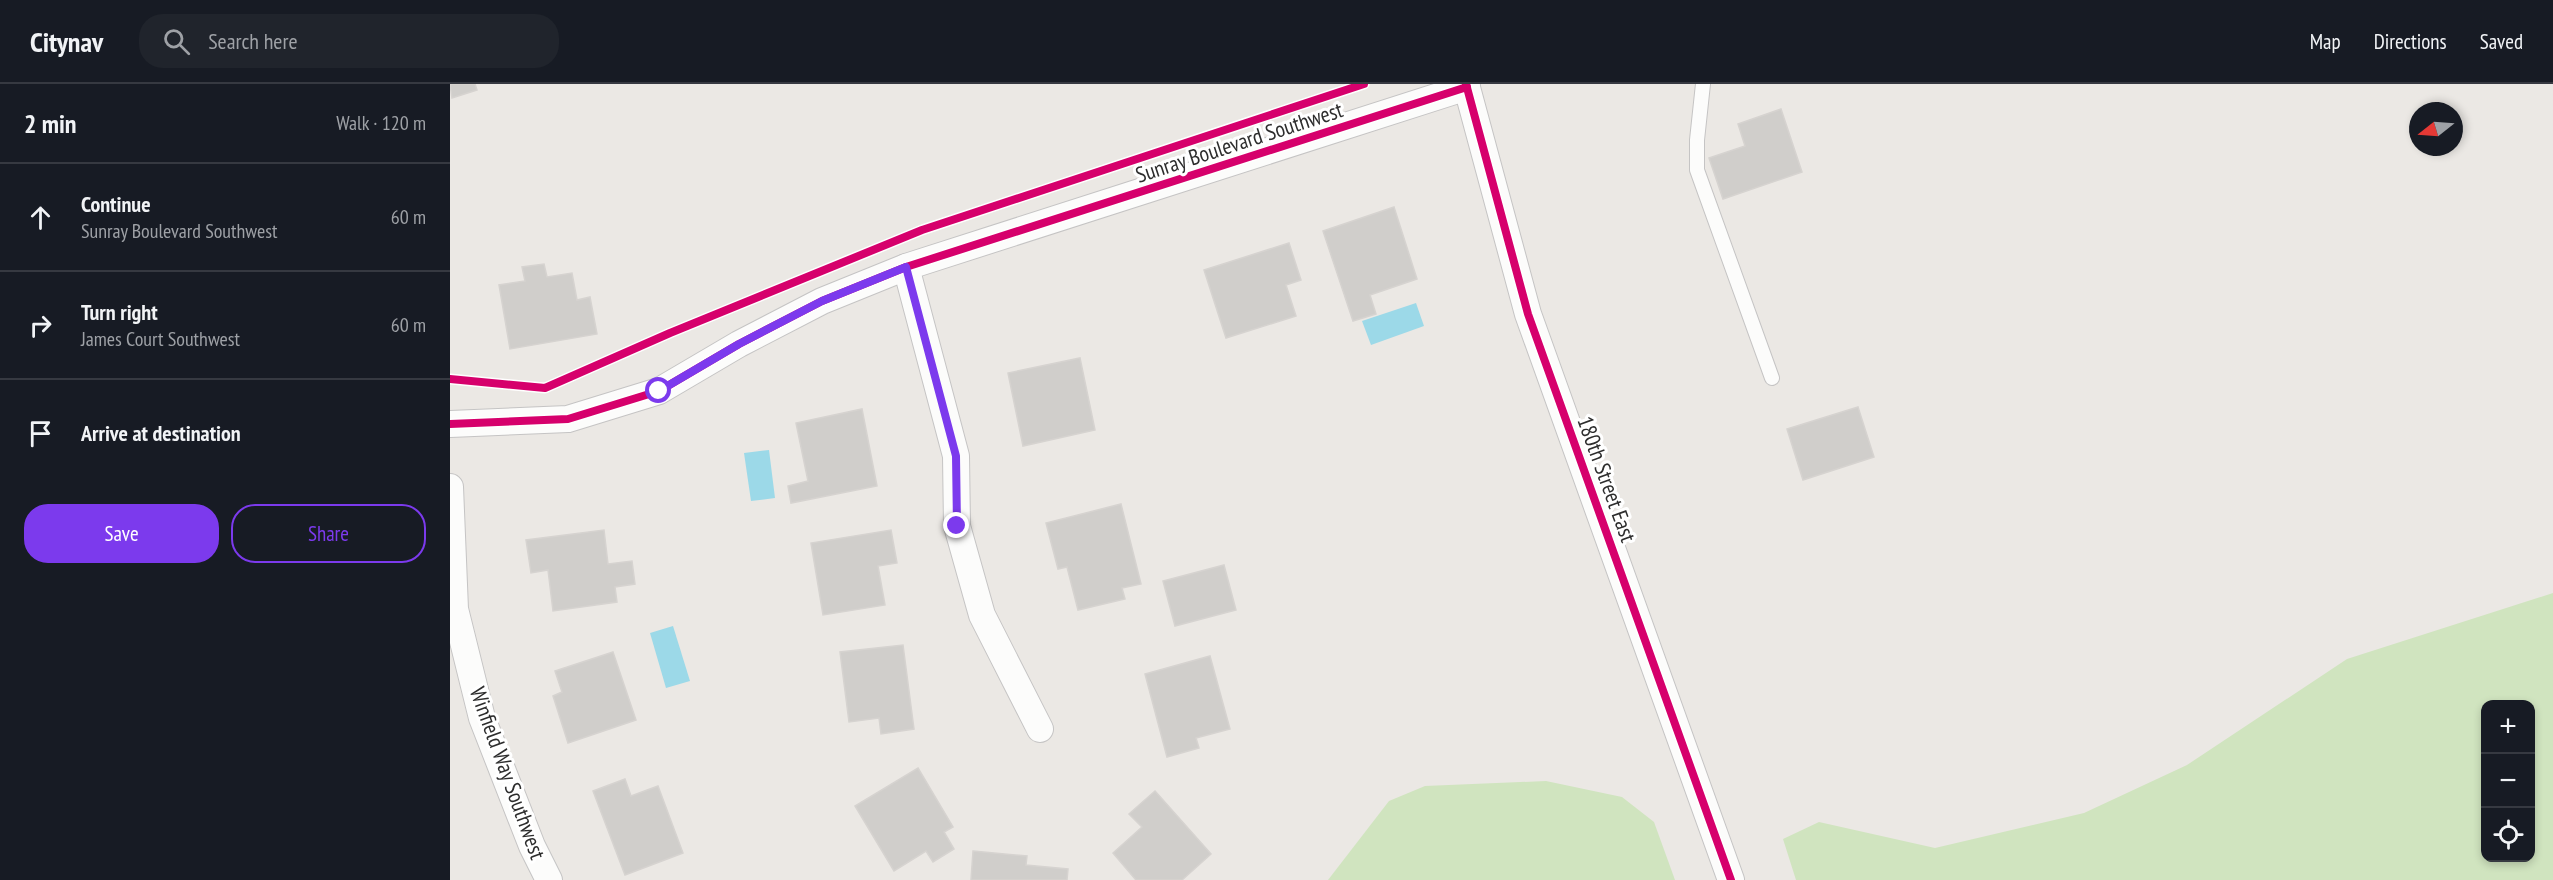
<!DOCTYPE html>
<html lang="en">
<head>
<meta charset="utf-8">
<style>
  body { margin:0; font-family:"PT Sans Narrow",sans-serif; background:#20242c; color:#f1f3f6 }
  .controls { position:absolute; right:18px; bottom:18px; display:grid; overflow:hidden; border-radius:12px; box-shadow:0 3px 9px #0003 }
  .controls button { width:54px; height:54px; display:grid; place-items:center; padding:0; border:0; border-bottom:2px solid #363941; background:#171b24; color:#f1f3f6; font:30px sans-serif }
  .compass { position:absolute; left:1959px; top:18px; width:54px; height:54px; border-radius:50%; background:#171b24; box-shadow:0 3px 9px #0003; rotate:253deg }
  .stop { position:absolute; width:18px; height:18px; margin:-14px; border:4px solid #7c3aed; border-radius:50%; background:#fff }
  .stop.end { background:#7c3aed; border-color:#fff; box-shadow:0 2px 6px #0008 }
  .list { margin:0; padding:0; list-style:none }
  h2 { display:flex; justify-content:space-between; align-items:center; height:78px; margin:0; padding:0 24px; font-size:26px }
  h2 small { font-size:20px; font-weight:400; color:#9ea1a6 }
  .list li { display:grid; grid-template-columns:39px 1fr auto; gap:18px; align-items:center; box-sizing:border-box; height:108px; padding:0 24px; border-top:2px solid #363941 }
  .list b { display:block; font-size:22px; white-space:nowrap }
  .list p { margin:0; font-size:20px; white-space:nowrap; color:#9ea1a6 }
  .list em { font-size:20px; font-style:normal; color:#9ea1a6 }
  .actions { display:flex; gap:12px; padding:18px 24px }
  .actions a { flex:1; padding:14px 0; border:2px solid #7c3aed; border-radius:24px; text-align:center; font-size:21px; color:#7c3aed }
  .actions .main { background:#7c3aed; color:#fff }
  .icon { flex:none; width:33px; height:33px; fill:none; stroke:currentColor; stroke-width:2; stroke-linecap:round; stroke-linejoin:round }
  .map { position:relative; flex:none; width:2103px; height:796px; overflow:hidden }
  header { display:flex; align-items:center; gap:36px; box-sizing:border-box; height:84px; padding:0 30px; background:#171b24; border-bottom:2px solid #363941 }
  header strong { font-size:28px }
  nav { display:flex; gap:33px; margin-inline-start:auto; font-size:21px }
  .search { width:420px; height:54px; background:#20242c; display:flex; align-items:center; gap:15px; box-sizing:border-box; padding:0 21px; border-radius:24px; color:#9ea1a6; font-size:22px }
  main { display:flex }
  aside { flex:1; background:#171b24 }
  .map>svg:first-child { display:block }
  .green { fill:#d0e4bf; fill-rule:evenodd }
  .water { fill:#9cd9e8 }
  .building { fill:#d0cecb; stroke:#d6d3d0; stroke-width:1.5 }
  .lines { fill:none; stroke-linecap:round; stroke-linejoin:round }
  .service-casing { stroke:#c5c4c4; stroke-width:16 }
  .minor-casing { stroke:#c5c4c4; stroke-width:28 }
  .service { stroke:#fcfcfb; stroke-width:14 }
  .minor { stroke:#fcfcfb; stroke-width:26 }
  .cycleway-casing { stroke:#fff; stroke-width:11 }
  .cycleway { stroke:#d6006c; stroke-width:8 }
  .route { stroke:#7c3aed; stroke-width:8 }
  .labels { text-anchor:middle; stroke-width:6; stroke-linejoin:round; paint-order:stroke }
  .street-label { font-size:22px; fill:#2d2d2d; stroke:#fff }
</style>
</head>
<body>
<header>
<strong>Citynav</strong>
<div class="search"><svg class="icon" aria-label="search" viewBox="0 0 24 24"><circle cx="10" cy="10" r="6"/><path d="M15 15l6 6"/></svg>Search here</div>
<nav><a>Map</a><a>Directions</a><a>Saved</a></nav>
</header>
<main>
<aside>
<h2>2 min<small>Walk · 120 m</small></h2>
<ul class="list">
<li><svg class="icon" aria-label="ahead" viewBox="0 0 24 24"><path d="M12 20V5M6 11l6-6 6 6"/></svg><div><b>Continue</b><p>Sunray Boulevard Southwest</p></div><em>60 m</em></li>
<li><svg class="icon" aria-label="right" viewBox="0 0 24 24"><path d="M7 20v-9h11M14 6l5 5-5 5"/></svg><div><b>Turn right</b><p>James Court Southwest</p></div><em>60 m</em></li>
<li><svg class="icon" aria-label="arrive" viewBox="0 0 24 24"><path d="M6 21V4h12l-3 4 3 4H6"/></svg><div><b>Arrive at destination</b></div></li>
</ul>
<div class="actions"><a class="main">Save</a><a>Share</a></div>
</aside>
<div class="map">
<svg width="2103" height="796" viewBox="0 0 2103 796">
  <rect width="100%" height="100%" fill="#ebe8e4"/>
  <!-- green -->
  <g class="green">
    <path d="M2103,509V796H1346L1333,755L1369,738L1485,764L1634,729L1737,681L1897,575ZM2036,620H2080V774H2036Z"/>
    <path d="M1096,697L1172,713L1204,738L1225,796H878L939,717L975,702Z"/>
  </g>
  <!-- water -->
  <g class="water">
    <path d="M966,219L974,242L921,261L912,237Z"/>
    <path d="M319,366L325,414L301,417L294,369Z"/>
    <path d="M223,542L240,597L216,604L200,549Z"/>
  </g>
  <!-- building -->
  <g class="building">
    <path d="M0,0H25L27,6L2,14Z"/>
    <path d="M1331,25L1352,88L1273,115L1259,74L1295,62L1288,40Z"/>
    <path d="M944,123L967,195L920,211L926,230L903,237L873,147Z"/>
    <path d="M839,159L851,196L836,201L846,232L776,254L754,186Z"/>
    <path d="M94,180L97,193L122,189L127,216L140,213L147,250L60,265L49,201L75,197L72,183Z"/>
    <path d="M630,274L645,346L573,362L558,289Z"/>
    <path d="M1408,323L1424,373L1353,396L1337,345Z"/>
    <path d="M412,325L427,402L341,419L338,402L358,397L346,339Z"/>
    <path d="M671,420L691,500L672,504L675,515L628,526L617,483L608,485L596,439Z"/>
    <path d="M154,446L158,480L182,477L185,500L165,503L167,518L103,527L98,486L81,489L76,456Z"/>
    <path d="M441,446L447,479L428,482L435,521L373,531L361,459Z"/>
    <path d="M774,481L786,526L725,542L713,497Z"/>
    <path d="M453,561L464,645L431,650L429,634L399,638L390,568Z"/>
    <path d="M163,568L186,636L118,659L103,612L112,608L105,587Z"/>
    <path d="M760,572L780,645L746,654L749,664L717,673L695,590Z"/>
    <path d="M468,684L503,743L494,748L504,765L483,778L476,767L444,787L405,722Z"/>
    <path d="M175,695L181,712L208,702L233,769L175,791L143,707Z"/>
    <path d="M705,707L761,770L732,796H686L663,769L692,743L679,730Z"/>
    <path d="M523,767L577,772L576,781L618,785L617,796H521Z"/>
  </g>
  <g class="lines">
    <!-- service casing -->
    <g class="service-casing">
      <path id="service" d="M1253,0L1247,56V86L1322,294"/>
    </g>
    <!-- minor casing -->
    <g class="minor-casing">
      <g id="minor">
        <path d="M1016,0L1078,230L1281,796"/>
        <path d="M456,183L506,372L507,442L532,531L590,645"/>
        <path d="M0,340L118,335L209,307L289,260L372,217L456,183L1017,3"/>
        <path d="M0,403L5,525L32,634L82,762L99,796"/>
      </g>
    </g>
    <!-- service -->
    <use href="#service" class="service"/>
    <!-- minor -->
    <use href="#minor" class="minor"/>
    <!-- cycleway casing -->
    <g class="cycleway-casing">
      <g id="cycleway">
        <path d="M1016,0L1078,230L1281,796"/>
        <path d="M0,295L95,304L220,249L472,146L914,0"/>
        <path d="M0,340L118,335L209,307L289,260L372,217L456,183L1017,3"/>
      </g>
    </g>
    <!-- cycleway -->
    <use href="#cycleway" class="cycleway"/>
  </g>
  <g class="lines">
    <!-- route -->
    <path class="route" d="M209,307L289,260L372,217L456,183L506,372L507,442"/>
  </g>
  <g class="labels">
    <!-- street labels -->
    <g class="street-label">
      <text transform="translate(789 58) rotate(-18)" y="8">Sunray Boulevard Southwest</text>
      <text transform="translate(1157 395) rotate(70)" y="8">180th Street East</text>
      <text transform="translate(58 689) rotate(70)" y="8">Winfield Way Southwest</text>
    </g>
  </g>
</svg>
<div class="controls">
<button>+</button>
<button>−</button>
<button><svg class="icon" aria-label="locate" viewBox="0 0 24 24"><circle cx="12" cy="12" r="6"/><path d="M12 2v4M12 18v4M2 12h4M18 12h4"/></svg></button>
</div>
<svg class="compass" viewBox="-18 -18 36 36"><path d="M0-13l5 13h-10z" fill="#e53935"/><path d="M0 13l5-13h-10z" fill="#9ea1a6"/></svg>
<div class="stop" style="left:209px;top:307px"></div>
<div class="stop end" style="left:507px;top:442px"></div>
</div>
</main>
</body>
</html>
